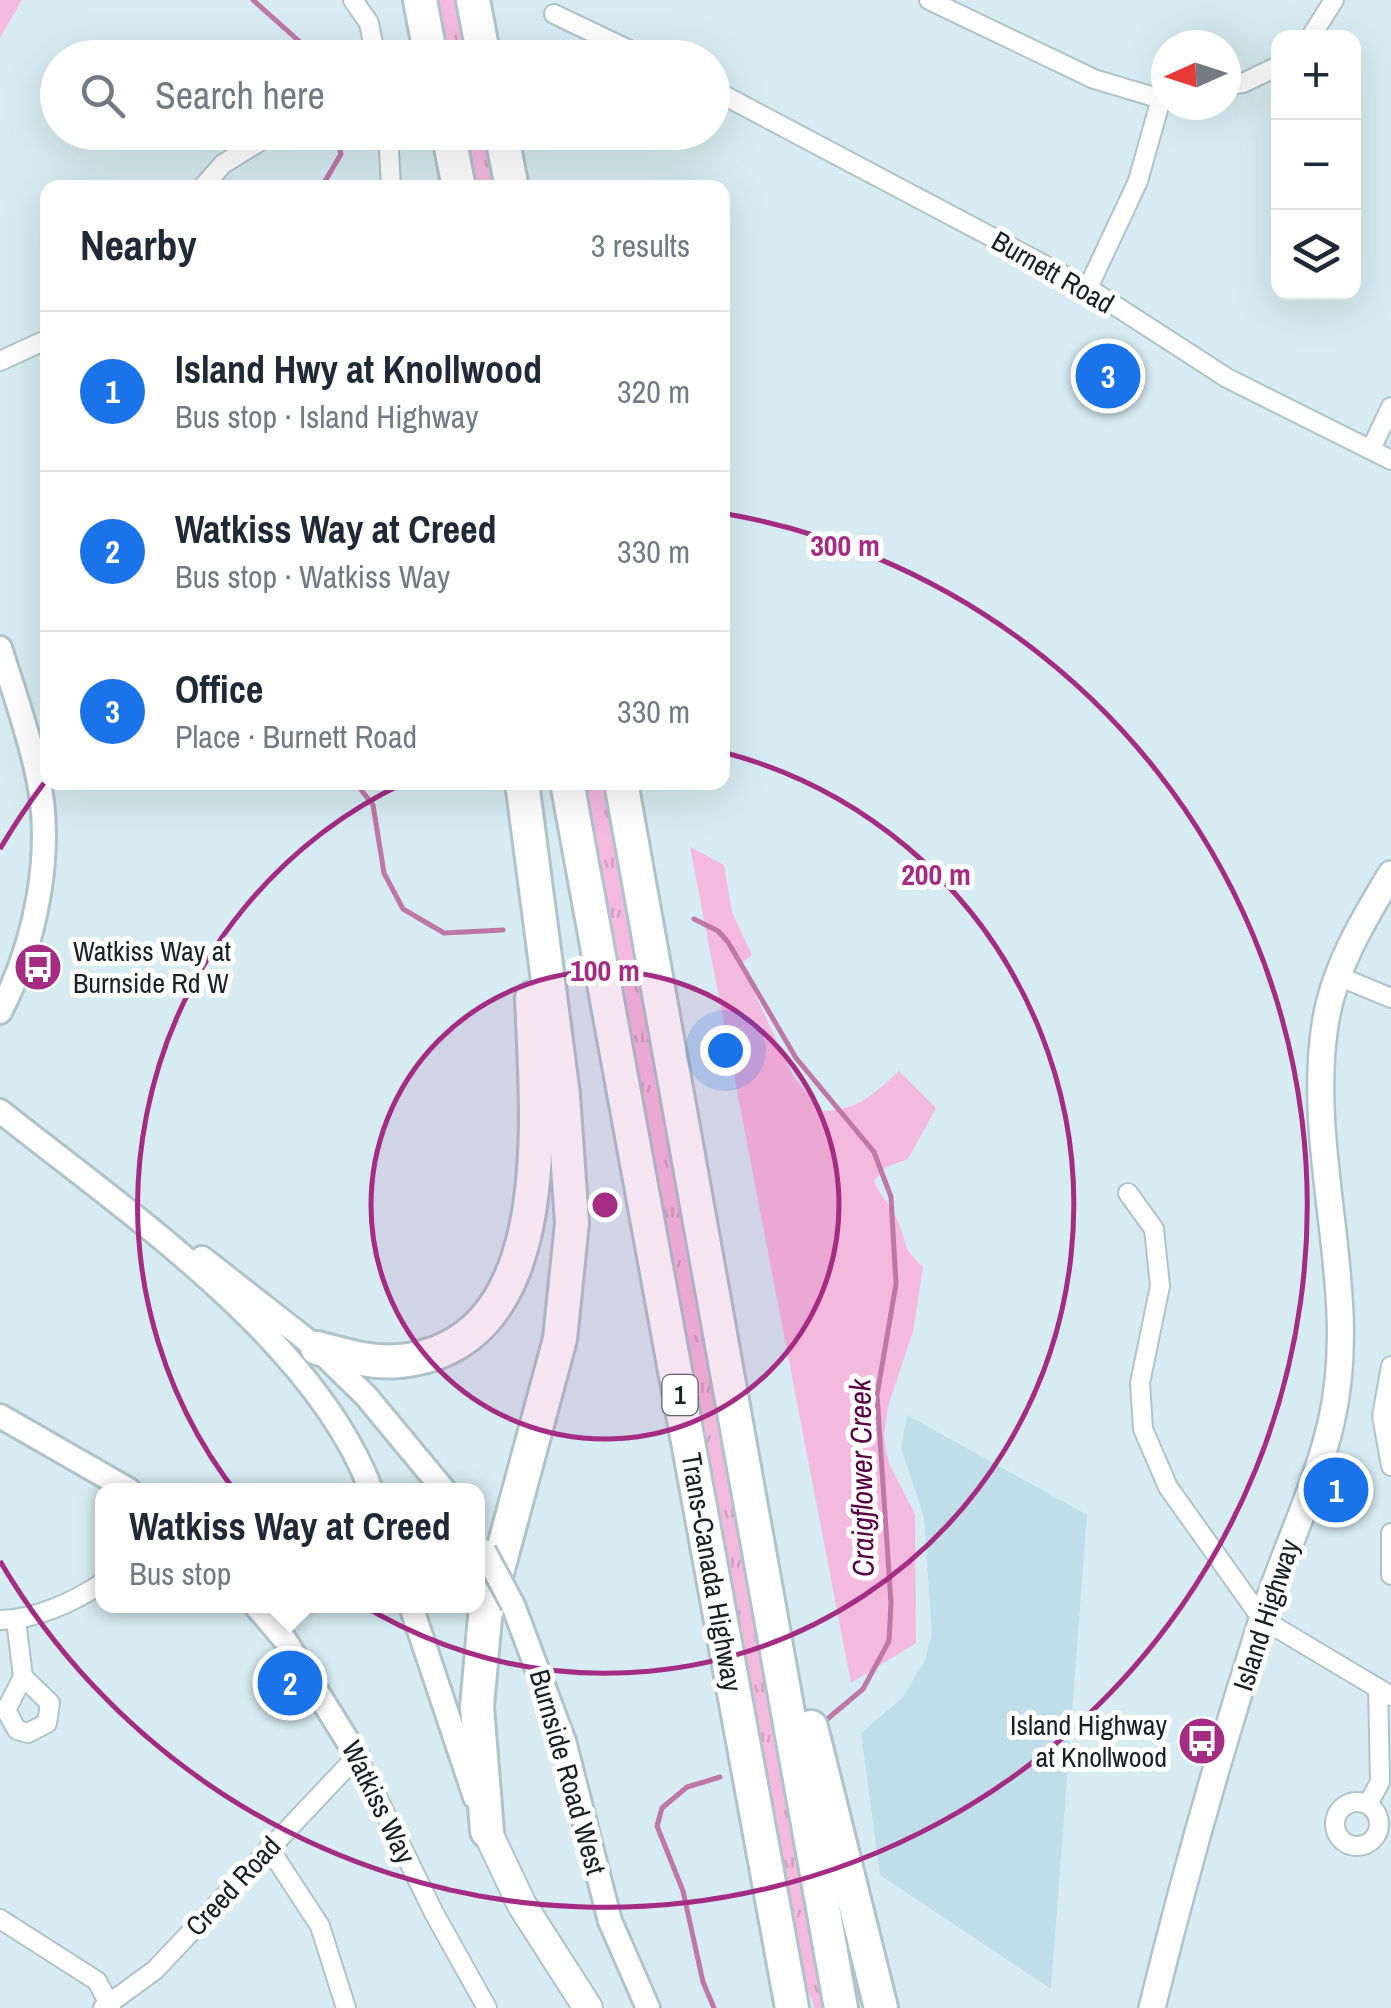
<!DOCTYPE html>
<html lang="en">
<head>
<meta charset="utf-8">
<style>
  body { margin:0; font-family:"Archivo Narrow",sans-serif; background:#f2f2f3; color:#1f2937 }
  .controls { position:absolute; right:30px; top:30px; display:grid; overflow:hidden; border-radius:20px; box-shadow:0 10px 40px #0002 }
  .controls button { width:90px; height:90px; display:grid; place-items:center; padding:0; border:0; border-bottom:2px solid #e0e1e3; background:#fff; color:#1f2937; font:50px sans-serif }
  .compass { position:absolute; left:1151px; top:30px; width:90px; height:90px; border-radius:50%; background:#fff; box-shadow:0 10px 40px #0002; rotate:267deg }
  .you { position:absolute; left:725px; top:1050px; width:35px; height:35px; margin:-25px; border:8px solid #fff; border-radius:50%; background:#1a73e8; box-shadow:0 0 0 15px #1a73e833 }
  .badge { display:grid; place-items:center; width:65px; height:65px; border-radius:50%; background:#1a73e8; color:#fff; font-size:32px; font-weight:700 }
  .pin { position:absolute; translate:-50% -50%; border:5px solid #fff; box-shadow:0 2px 10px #0006 }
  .popup { position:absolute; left:95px; top:1483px; width:390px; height:130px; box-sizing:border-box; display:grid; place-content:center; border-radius:20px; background:#fff; filter:drop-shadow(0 2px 8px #0005); font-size:32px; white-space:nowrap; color:#747a83 }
  .popup b { font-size:38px; color:#1f2937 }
  .popup::after { content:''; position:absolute; left:50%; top:100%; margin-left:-20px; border:20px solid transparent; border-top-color:#fff }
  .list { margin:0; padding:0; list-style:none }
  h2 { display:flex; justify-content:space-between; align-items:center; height:130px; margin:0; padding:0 40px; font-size:42px }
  h2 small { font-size:32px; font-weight:400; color:#747a83 }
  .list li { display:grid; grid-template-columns:65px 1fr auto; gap:30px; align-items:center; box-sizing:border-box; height:160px; padding:0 40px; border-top:2px solid #e0e1e3 }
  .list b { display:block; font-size:38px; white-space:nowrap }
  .list p { margin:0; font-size:32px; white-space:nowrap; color:#747a83 }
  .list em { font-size:32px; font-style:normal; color:#747a83 }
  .icon { flex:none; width:55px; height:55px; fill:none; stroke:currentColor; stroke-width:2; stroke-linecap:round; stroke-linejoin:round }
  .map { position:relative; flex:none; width:1391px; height:2008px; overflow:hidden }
  .search { position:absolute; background:#fff; box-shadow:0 10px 40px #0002; left:40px; top:40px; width:690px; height:110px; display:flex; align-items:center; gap:25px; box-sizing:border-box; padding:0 35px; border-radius:55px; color:#747a83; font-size:38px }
  .panel { position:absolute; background:#fff; box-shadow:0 10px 40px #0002; left:40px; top:180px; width:690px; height:610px; border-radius:20px }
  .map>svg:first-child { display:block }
  .built { fill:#c0dee7 }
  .grass { fill:url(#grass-tufts) }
  .park { fill:#f4bade }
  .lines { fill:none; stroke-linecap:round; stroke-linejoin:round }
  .stream { stroke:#bf77a6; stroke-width:5 }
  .minor-casing { stroke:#afc4ca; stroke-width:22 }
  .tertiary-casing { stroke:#afc4ca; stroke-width:28 }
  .secondary-casing { stroke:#afc4ca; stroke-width:30 }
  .primary-casing { stroke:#afc4ca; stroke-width:32 }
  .motorway-casing { stroke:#afc4ca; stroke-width:38 }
  .minor { stroke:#fff; stroke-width:18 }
  .tertiary { stroke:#fff; stroke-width:22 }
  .secondary { stroke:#fff; stroke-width:25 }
  .primary { stroke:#fff; stroke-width:28 }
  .motorway { stroke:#fff; stroke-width:32 }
  .tertiary-bridge-casing { stroke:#afc4ca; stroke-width:28; stroke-linecap:butt }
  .tertiary-bridge { stroke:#fff; stroke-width:22 }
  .ring { fill:none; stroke:#a42c83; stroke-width:5 }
  .labels { text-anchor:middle; stroke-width:10; stroke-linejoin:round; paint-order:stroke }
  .shield { fill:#fff; stroke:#5e6465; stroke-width:2.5 }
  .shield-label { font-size:25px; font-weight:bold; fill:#192123 }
  .street-label { font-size:28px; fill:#192123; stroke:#fff }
  .poi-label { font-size:28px; fill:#192123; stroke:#fff; text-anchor:start }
  .water-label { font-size:30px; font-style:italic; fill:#590044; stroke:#fff }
  .centre { fill:#a42c83; stroke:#fff; stroke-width:5 }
  .ring-label { font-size:30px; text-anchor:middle; font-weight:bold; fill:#a42c83; stroke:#fff; stroke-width:10; stroke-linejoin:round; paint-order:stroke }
</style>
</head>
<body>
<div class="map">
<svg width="1391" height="2008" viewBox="0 0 1391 2008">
  <defs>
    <pattern id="grass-tufts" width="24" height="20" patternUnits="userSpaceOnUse" patternTransform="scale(2.5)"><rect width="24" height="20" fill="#f4bade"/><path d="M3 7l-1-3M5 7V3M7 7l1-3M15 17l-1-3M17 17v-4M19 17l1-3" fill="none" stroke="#d1a0be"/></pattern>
  </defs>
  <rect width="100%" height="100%" fill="#d6ecf2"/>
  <!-- built -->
  <path class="built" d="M907,1415L1087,1515L1051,1989L880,1875L861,1733L903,1697L924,1662L932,1635L924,1517L901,1448Z"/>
  <!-- grass -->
  <g class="grass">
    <path d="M437,0H459L470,57H448Z"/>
    <path d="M462,133H483L494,187H471Z"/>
    <path d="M581,783H603L829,2008H815L802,1976Z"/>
  </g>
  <!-- park -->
  <g class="park">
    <path d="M0,0H22L0,38Z"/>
    <path d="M690,847L724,865L732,912L752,955L741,964L794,1078L823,1111C856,1111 876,1093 899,1071L936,1108L908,1159L886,1167L874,1181C880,1196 894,1209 899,1224C908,1248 903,1248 923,1267L913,1332L888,1406L884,1436L889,1464L915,1514L916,1643L851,1683Z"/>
  </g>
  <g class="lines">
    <!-- stream -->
    <g class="stream">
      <path d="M253,0L318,58"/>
      <path d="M321,188L341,154L336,132"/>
      <path d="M355,782L373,805L384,873L403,909L444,933L503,930"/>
      <path d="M694,919L718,931L728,942L796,1058L874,1152L891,1197L896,1284L877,1395L891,1603L889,1641L863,1689L825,1721"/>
      <path d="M714,2008L703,1982L683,1891L657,1826L662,1808L687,1787L720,1777"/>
    </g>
    <!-- minor casing -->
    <g class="minor-casing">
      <g id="minor">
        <path d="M353,0L369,23L376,58"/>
        <path d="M929,0L1094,79L1161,99"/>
        <path d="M554,14L646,58"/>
        <path d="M1310,38L1334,0"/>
        <path d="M1226,86L1243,83L1278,66"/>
        <path d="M712,89L1088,288L1227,378L1391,460"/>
        <path d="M388,132L391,188"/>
        <path d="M202,188L223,164L275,132"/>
        <path d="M1088,288L1138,181L1161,99L1166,98"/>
        <path d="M0,361L48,339"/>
        <path d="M1371,449L1391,407"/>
        <path d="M1338,976L1391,998"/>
        <path d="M1128,1193L1154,1229L1160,1286L1140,1383L1143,1429L1168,1487L1262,1619L1391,1696"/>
        <path d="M1391,1366L1382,1416L1391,1466"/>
        <path d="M1391,1533V1575"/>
        <path d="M0,1620C34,1620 74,1602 102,1583"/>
        <path d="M16,1620L23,1677L6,1710L17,1730L28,1733L47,1723L50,1703L23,1677"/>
        <circle cx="1357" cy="1824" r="22"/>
        <path d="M1368,1804L1380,1782L1378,1688"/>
        <path d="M269,1848L320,1926L346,2008"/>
        <path d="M0,1919L97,1981L111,2008"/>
        <path d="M103,2008L155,1970L357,1756L434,1913L487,2008"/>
      </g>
    </g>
    <!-- tertiary casing -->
    <g class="tertiary-casing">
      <g id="tertiary">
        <path d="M0,648C13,689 28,731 37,773C55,850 36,943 0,1012"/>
        <path d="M0,1111C123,1209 315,1339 371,1490"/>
        <path d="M202,1258L317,1348L366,1396L444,1490"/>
        <path d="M0,1416L129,1490"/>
        <path d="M513,1605L564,1741L610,1921L648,2008"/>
        <path d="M256,1606L285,1640L357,1756"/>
        <path d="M411,1606L475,1797"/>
      </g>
    </g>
    <!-- secondary casing -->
    <g class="secondary-casing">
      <path id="secondary" d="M1152,2008C1184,1878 1220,1750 1261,1623C1282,1556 1315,1491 1331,1423C1362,1292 1305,1157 1325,1025C1333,970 1363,920 1391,874"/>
    </g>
    <!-- primary casing -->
    <g class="primary-casing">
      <path id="primary" d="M487,1831L522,1905L588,2008"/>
    </g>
    <!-- motorway casing -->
    <g class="motorway-casing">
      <g id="motorway">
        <path d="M420,0L431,58"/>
        <path d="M473,0L484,58"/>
        <path d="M448,132L459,188"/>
        <path d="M501,132L512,188"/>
        <path d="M567,782L792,2008"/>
        <path d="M621,782L841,2008"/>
        <path d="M317,1348C344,1355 372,1364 400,1361C562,1345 536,1113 532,998"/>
        <path d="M811,1727L881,2008"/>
        <path d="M487,1831L477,1707L485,1617L560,1339L572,1223L563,1095L522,782"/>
      </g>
    </g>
    <!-- minor -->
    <use href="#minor" class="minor"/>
    <!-- tertiary -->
    <use href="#tertiary" class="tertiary"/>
    <!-- secondary -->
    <use href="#secondary" class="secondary"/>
    <!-- primary -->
    <use href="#primary" class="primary"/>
    <!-- motorway -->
    <use href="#motorway" class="motorway"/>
    <!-- tertiary-bridge casing -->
    <g class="tertiary-bridge-casing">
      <path id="tertiary-bridge" d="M484,1551L513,1605"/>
    </g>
    <!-- tertiary-bridge -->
    <use href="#tertiary-bridge" class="tertiary-bridge"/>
  </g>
  <!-- distance rings -->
  <circle cx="605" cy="1205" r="234" fill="#a42c83" fill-opacity=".12"/>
  <g class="ring">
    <circle cx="605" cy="1205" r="234"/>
    <path d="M726 753A468 468 0 1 1 404 783"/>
    <path d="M0 849A702 702 0 0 1 44 783M727 514A702 702 0 1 1 0 1561"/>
  </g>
  <!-- icons -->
  <defs>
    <g id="bus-disc" transform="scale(2.5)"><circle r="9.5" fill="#a42c83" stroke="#fff"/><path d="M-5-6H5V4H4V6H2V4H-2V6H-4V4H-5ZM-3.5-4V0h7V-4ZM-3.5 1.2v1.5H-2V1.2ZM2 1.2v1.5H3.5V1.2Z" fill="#fff"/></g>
  </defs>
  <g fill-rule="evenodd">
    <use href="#bus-disc" x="38" y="967"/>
    <use href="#bus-disc" x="1202" y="1741"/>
  </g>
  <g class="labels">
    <!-- shield labels -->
    <rect class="shield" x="662.5" y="1375" width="35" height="40" rx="8"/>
    <g class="shield-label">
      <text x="680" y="1404">1</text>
    </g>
    <!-- street labels -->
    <g class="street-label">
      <text transform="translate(1053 272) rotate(30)" y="10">Burnett Road</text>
      <text transform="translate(712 1572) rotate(80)" y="10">Trans-Canada Highway</text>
      <text transform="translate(1266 1615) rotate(-72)" y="10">Island Highway</text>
      <text transform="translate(568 1772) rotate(74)" y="10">Burnside Road West</text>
      <text transform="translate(379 1802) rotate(64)" y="10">Watkiss Way</text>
      <text transform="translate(233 1886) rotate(-47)" y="10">Creed Road</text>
    </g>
    <!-- poi labels -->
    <g class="poi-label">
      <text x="73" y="961">Watkiss Way at<tspan x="73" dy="32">Burnside Rd W</tspan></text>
      <text x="1167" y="1735" text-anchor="end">Island Highway<tspan x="1167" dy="32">at Knollwood</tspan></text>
    </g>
    <!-- water labels -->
    <g class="water-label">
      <text transform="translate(862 1478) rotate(-91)" y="10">Craigflower Creek</text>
    </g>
  </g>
  <circle cx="605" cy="1205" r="15" class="centre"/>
  <g class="ring-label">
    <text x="845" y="556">300 m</text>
    <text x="936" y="885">200 m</text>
    <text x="605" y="981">100 m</text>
  </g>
</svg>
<div class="controls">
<button>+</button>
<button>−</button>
<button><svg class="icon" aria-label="layers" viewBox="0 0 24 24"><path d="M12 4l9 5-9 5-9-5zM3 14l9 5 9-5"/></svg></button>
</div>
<svg class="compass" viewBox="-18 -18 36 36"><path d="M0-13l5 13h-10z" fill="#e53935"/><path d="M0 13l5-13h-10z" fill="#747a83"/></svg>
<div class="you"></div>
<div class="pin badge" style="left:1336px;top:1490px">1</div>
<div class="pin badge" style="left:290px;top:1683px">2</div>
<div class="popup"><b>Watkiss Way at Creed</b>Bus stop</div>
<div class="pin badge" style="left:1108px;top:376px">3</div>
<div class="search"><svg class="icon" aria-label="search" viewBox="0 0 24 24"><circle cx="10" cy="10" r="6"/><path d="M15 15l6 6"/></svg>Search here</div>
<section class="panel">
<h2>Nearby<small>3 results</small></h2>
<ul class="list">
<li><span class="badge">1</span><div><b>Island Hwy at Knollwood</b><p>Bus stop · Island Highway</p></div><em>320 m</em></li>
<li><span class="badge">2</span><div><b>Watkiss Way at Creed</b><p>Bus stop · Watkiss Way</p></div><em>330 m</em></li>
<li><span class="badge">3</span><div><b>Office</b><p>Place · Burnett Road</p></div><em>330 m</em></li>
</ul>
</section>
</div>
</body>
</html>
